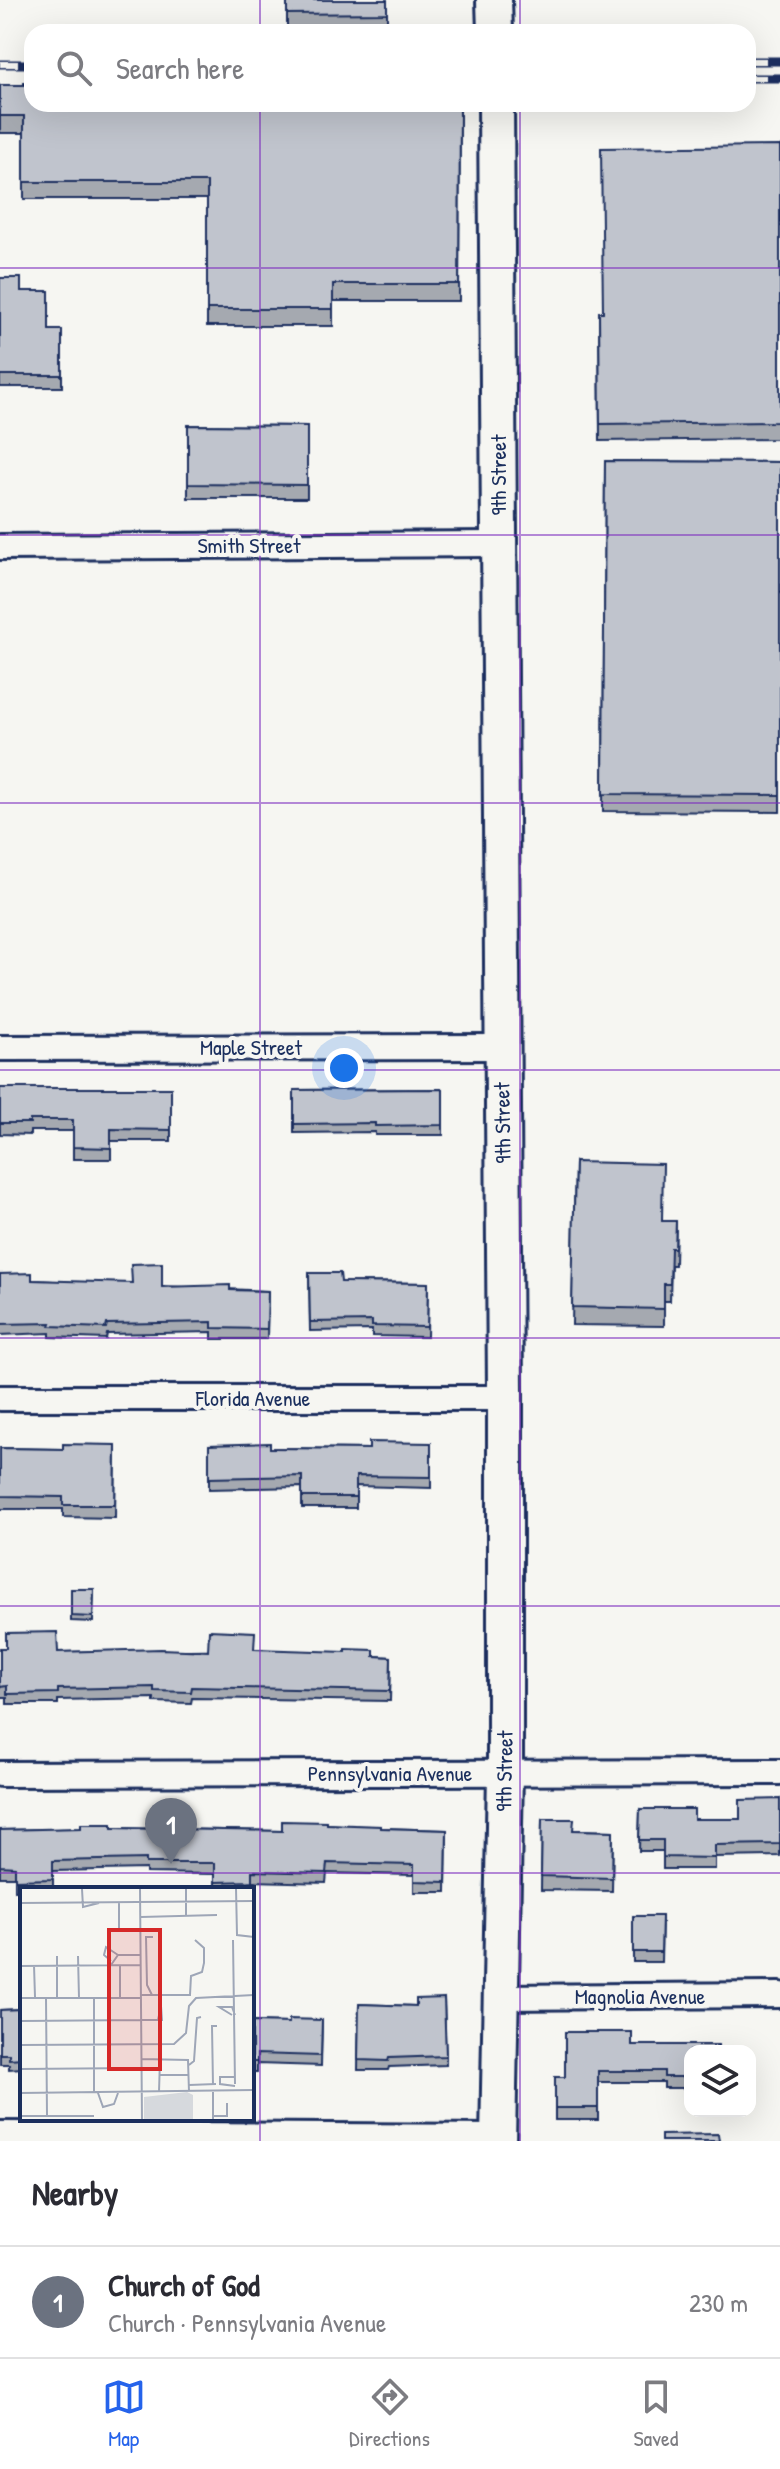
<!DOCTYPE html>
<html lang="en">
<head>
<meta charset="utf-8">
<style>
  body { margin:0; font-family:"Patrick Hand",sans-serif; background:#f2f2f3; color:#2b2b33 }
  .controls { position:absolute; right:24px; bottom:24px; display:grid; overflow:hidden; border-radius:16px; box-shadow:0 8px 32px #0002 }
  .controls button { width:72px; height:72px; display:grid; place-items:center; padding:0; border:0; border-bottom:2px solid #e1e1e2; background:#fff; color:#2b2b33; font:40px sans-serif }
  .you { position:absolute; left:344px; top:1068px; width:28px; height:28px; margin:-20px; border:6px solid #fff; border-radius:50%; background:#1a73e8; box-shadow:0 0 0 12px #1a73e833 }
  .badge { display:grid; place-items:center; width:52px; height:52px; border-radius:50%; background:#2563eb; color:#fff; font-size:26px; font-weight:700 }
  .pin { position:absolute; translate:-50% -66px; filter:drop-shadow(0 2px 4px #0008) }
  .pin::after { content:''; position:absolute; top:42px; width:28px; height:24px; background:inherit; clip-path:polygon(0 0,100% 0,50% 100%) }
  .list { margin:0; padding:0; list-style:none }
  h2 { display:flex; justify-content:space-between; align-items:center; height:104px; margin:0; padding:0 32px; font-size:34px }
  h2 small { font-size:26px; font-weight:400; color:#7c7c81 }
  .list li { display:grid; grid-template-columns:52px 1fr auto; gap:24px; align-items:center; box-sizing:border-box; height:112px; padding:0 32px; border-top:2px solid #e1e1e2 }
  .list b { display:block; font-size:30px; white-space:nowrap }
  .list p { margin:0; font-size:26px; white-space:nowrap; color:#7c7c81 }
  .list em { font-size:26px; font-style:normal; color:#7c7c81 }
  .icon { flex:none; width:44px; height:44px; fill:none; stroke:currentColor; stroke-width:2; stroke-linecap:round; stroke-linejoin:round }
  .map { position:relative; flex:none; width:780px; height:2141px; overflow:hidden }
  .search { position:absolute; background:#fff; box-shadow:0 8px 32px #0002; left:24px; right:24px; top:24px; height:88px; display:flex; align-items:center; gap:20px; box-sizing:border-box; padding:0 28px; border-radius:24px; color:#7c7c81; font-size:30px }
  .sheet { height:216px; background:#fff }
  nav { display:flex; justify-content:space-around; align-items:center; box-sizing:border-box; height:112px; border-top:2px solid #e1e1e2; background:#fff; font-size:22px; color:#7c7c81 }
  nav a { display:grid; justify-items:center; gap:4px }
  nav .on { color:#2563eb }
  .map>svg:first-child { display:block }
  .lines { fill:none; stroke-linecap:round; stroke-linejoin:round }
  .street-casing { stroke:#1b2f5e; stroke-width:30 }
  .secondary-casing { stroke:#1b2f5e; stroke-width:40 }
  .street { stroke:#f6f6f2; stroke-width:24 }
  .secondary { stroke:#f6f6f2; stroke-width:34 }
  .rail-casing { stroke:#1b2f5e; stroke-width:9 }
  .rail { stroke:#f6f6f2; stroke-width:6; stroke-dasharray:18; stroke-linecap:butt }
  .wall { fill:#a5a9b0; stroke:#1b2f5e; stroke-width:2 }
  .building { fill:#c0c4cd; stroke:#1b2f5e; stroke-width:2 }
  .grid { fill:none; stroke:#7b2cbf; stroke-width:2; stroke-opacity:0.55 }
  .labels { text-anchor:middle; stroke-width:8; stroke-linejoin:round; paint-order:stroke }
  .street-label { font-size:22px; fill:#1b2f5e; stroke:#f6f6f2 }
  .inset-road { fill:none; stroke:#9ea6b7; stroke-width:2 }
  .view { fill:#d62828; fill-opacity:0.15; stroke:#d62828; stroke-width:4 }
  .inset-edge { fill:none; stroke:#1b2f5e; stroke-width:4 }
</style>
</head>
<body>
<div class="map">
<svg width="780" height="2141" viewBox="0 0 780 2141">
  <rect width="100%" height="100%" fill="#f6f6f2"/>
  <filter id="ink" filterUnits="userSpaceOnUse"><feTurbulence type="fractalNoise" baseFrequency=".0125" numOctaves="2"/><feDisplacementMap in="SourceGraphic" scale="16" xChannelSelector="R" yChannelSelector="G"/><feConvolveMatrix kernelMatrix="1 2 1 2 8 2 1 2 1" color-interpolation-filters="sRGB"/></filter>
  <g filter="url(#ink)">
    <g class="lines">
      <!-- street casing -->
      <g class="street-casing">
        <g id="street">
          <path d="M0,547L498,544"/>
          <path d="M0,1048L501,1047"/>
          <path d="M0,1398H505"/>
          <path d="M0,1774L780,1772"/>
          <path d="M500,1997L780,1995"/>
          <path d="M0,2134L498,2137"/>
        </g>
      </g>
      <!-- secondary casing -->
      <g class="secondary-casing">
        <g id="secondary">
          <path d="M494,0L495,32"/>
          <path d="M496,104L505,1390V1773L498,2141"/>
        </g>
      </g>
      <!-- street -->
      <use href="#street" class="street"/>
      <!-- secondary -->
      <use href="#secondary" class="secondary"/>
      <!-- rail casing -->
      <g class="rail-casing">
        <g id="rail">
          <path d="M748,61H780"/>
          <path d="M0,64H32"/>
          <path d="M748,78H780"/>
        </g>
      </g>
      <!-- rail -->
      <use href="#rail" class="rail"/>
    </g>
    <!-- wall -->
    <g class="wall">
      <rect x="287" y="0" width="100" height="31"/>
      <path d="M0,85L460,104L459,301H333V326H207V199H24V133H0Z"/>
      <path d="M780,146V439L600,441L599,312H603Z"/>
      <path d="M0,278L21,291L49,330H62V387H0Z"/>
      <path d="M188,425L307,426V498H188Z"/>
      <path d="M605,461L780,462V812L603,811Z"/>
      <path d="M0,1088H171V1141H111V1159H73V1131H30V1135L0,1134Z"/>
      <path d="M443,1089V1135H375V1132L294,1133V1090Z"/>
      <path d="M575,1162L663,1221H676L675,1265H671L670,1301H664V1326L572,1325Z"/>
      <path d="M309,1273L341,1282L428,1283L427,1337L372,1336V1330L310,1331Z"/>
      <path d="M0,1274L32,1280L268,1291L267,1339H212V1332L107,1334L106,1339L50,1337V1333L0,1335Z"/>
      <path d="M431,1443V1488L356,1486V1508H302V1487L209,1489V1445L270,1448L369,1449Z"/>
      <path d="M116,1445L115,1518L63,1517V1509H0V1448L63,1449Z"/>
      <path d="M71,1589H94L93,1622L71,1621Z"/>
      <path d="M0,1648L58,1652L255,1649L391,1657L390,1701L192,1698L191,1703L154,1702V1698L58,1700V1704H7V1697H0Z"/>
      <path d="M780,1799V1856L715,1857V1869H663V1851H639L640,1809L694,1819H740Z"/>
      <path d="M542,1819L574,1830L613,1831L612,1891L541,1890Z"/>
      <path d="M327,1824L381,1828L447,1830L446,1892H414V1875L327,1873L326,1883L252,1881V1889H215V1874L146,1873V1869L53,1871V1889L15,1890V1877H0V1830L112,1828L282,1831Z"/>
      <path d="M633,1916H662L661,1962H633Z"/>
      <path d="M444,1998L446,2065L389,2067L388,2070H358L359,2004L416,2006Z"/>
      <path d="M22,2009V2068L9,2069V2064H0V2010Z"/>
      <path d="M322,2020L321,2066L257,2064V2072H252V2022L289,2023Z"/>
      <path d="M632,2045L690,2051V2088H664V2082H598V2120H555V2077H565Z"/>
    </g>
    <!-- building -->
    <g class="building">
      <path d="M287,0H387V13L287,14Z"/>
      <path d="M24,82H32V104H460L459,284H333V309H207V182H24V116H0V85H24Z"/>
      <path d="M780,146V422L600,424L599,312H603L601,148Z"/>
      <path d="M0,278H21V291H49V330H62V375H0Z"/>
      <path d="M188,425L307,426V485L188,484Z"/>
      <path d="M605,461L780,462V795L603,794Z"/>
      <path d="M0,1088H171V1130L111,1129V1148L73,1147V1120H30V1123H0Z"/>
      <path d="M443,1089V1125L375,1126V1123L294,1124V1090Z"/>
      <path d="M575,1162L663,1164L662,1221H676L675,1248H671L670,1284H664V1309L572,1307Z"/>
      <path d="M162,1263V1287L230,1285V1290L268,1291L267,1329L212,1328V1322L107,1324L106,1328L50,1326L51,1323L0,1324V1274L32,1273V1280L132,1283L131,1264Z"/>
      <path d="M309,1273H340L341,1282L428,1283L427,1327L372,1326V1321L310,1322Z"/>
      <path d="M369,1442L431,1443V1477L356,1476V1497H302V1476L209,1478V1445L270,1443V1448L369,1449Z"/>
      <path d="M63,1444L116,1445L115,1505H63V1497L0,1496V1448L63,1449Z"/>
      <path d="M71,1589H94L93,1617L71,1616Z"/>
      <path d="M209,1630L255,1632L254,1649L346,1652V1649L374,1650V1656L391,1657L390,1691L192,1687L191,1692L154,1691V1687L58,1689V1693L7,1694V1686L0,1687V1648H6V1633L57,1632L58,1652L161,1649L208,1651Z"/>
      <path d="M780,1799V1844L715,1845V1858L663,1857V1840H639L640,1809H694V1819H740V1800Z"/>
      <path d="M542,1819H574L573,1830L613,1831L612,1878L541,1876Z"/>
      <path d="M282,1821L327,1822V1824L381,1826V1828L447,1830L446,1882L414,1881V1865L327,1863L326,1873L252,1871V1881L215,1882V1863H146V1859L53,1861V1879L15,1880V1867L0,1866V1830L81,1828V1824H112V1828L282,1831Z"/>
      <path d="M633,1916H662L661,1952H633Z"/>
      <path d="M444,1998L446,2056L389,2058L388,2061L358,2060L359,2004L416,2006V1999Z"/>
      <path d="M22,2009V2058L9,2059V2054H0V2010Z"/>
      <path d="M289,2019L322,2020L321,2056L257,2054V2062H252V2022L289,2023Z"/>
      <path d="M565,2032H632V2045H718V2051H690V2077H664V2071H598V2108H555V2077H565Z"/>
      <path d="M718,2134L719,2141H661V2135Z"/>
    </g>
  </g>
  <!-- grid -->
  <path class="grid" d="M260,0V32M520,0V32M260,104V2141M520,104V2141M0,268H780M0,535H780M0,803H780M0,1070H780M0,1338H780M0,1606H780M0,1873H780"/>
  <g class="labels">
    <!-- street labels -->
    <g class="street-label">
      <text transform="translate(498 475) rotate(-90)" y="8">9th Street</text>
      <text x="249" y="553">Smith Street</text>
      <text x="251" y="1055">Maple Street</text>
      <text transform="translate(502 1123) rotate(-91)" y="8">9th Street</text>
      <text x="253" y="1406">Florida Avenue</text>
      <text transform="translate(504 1771) rotate(-89)" y="8">9th Street</text>
      <text x="390" y="1781">Pennsylvania Avenue</text>
      <text x="640" y="2004">Magnolia Avenue</text>
    </g>
  </g>
  <!-- overview -->
  <g transform="translate(20 1887)">
    <rect width="234" height="234" fill="#f6f6f2"/>
    <path d="M167,205L173,208V233H124V210Z" fill="#d6d9dd"/>
    <path class="inset-road" d="M120,1L122,233M216,1L217,48L234,50M62,2L63,20L79,16M0,16L234,14M121,30L197,28M166,30V1M99,42V16M213,53L215,197M58,69L59,111M91,74L84,68L86,60L98,68M14,78L15,110M91,78L98,68H121M100,78V111M0,79L121,78M121,108H170L171,89L182,85L184,76V61L175,53M132,108L127,98L126,50H133M26,110L27,229M37,110V69M0,111H121M74,111V206M212,128L199,120H212L215,128M122,133H142L141,119L138,133M0,134L122,133M0,158L154,157L166,146L169,119L176,111L234,108M121,172L168,173L169,205M169,178L174,174L177,131L181,130M0,182L121,181M140,188H169M169,198L196,197M193,198L192,139H197M215,199L200,197V190H215M193,204V233M139,205L140,172M0,206L234,203M78,206L83,220L94,217L98,206M0,229H74M193,229H207V216"/>
    <path class="view" d="M89,43H140V182H89Z"/>
    <rect width="234" height="234" class="inset-edge"/>
  </g>
</svg>
<div class="controls">
<button><svg class="icon" aria-label="layers" viewBox="0 0 24 24"><path d="M12 4l9 5-9 5-9-5zM3 14l9 5 9-5"/></svg></button>
</div>
<div class="you"></div>
<div class="pin badge" style="left:171px;top:1864px;background:#6b7280">1</div>
<div class="search"><svg class="icon" aria-label="search" viewBox="0 0 24 24"><circle cx="10" cy="10" r="6"/><path d="M15 15l6 6"/></svg>Search here</div>
</div>
<section class="sheet">
<h2>Nearby<small></small></h2>
<ul class="list">
<li><span class="badge" style="background:#6b7280">1</span><div><b>Church of God</b><p>Church · Pennsylvania Avenue</p></div><em>230 m</em></li>
</ul>
</section>
<nav>
<a class="on"><svg class="icon" aria-label="map" viewBox="0 0 24 24"><path d="M3 6l6-2 6 2 6-2v14l-6 2-6-2-6 2zM9 4v14M15 6v14"/></svg>Map</a>
<a><svg class="icon" aria-label="directions" viewBox="0 0 24 24"><path d="M12 3l9 9-9 9-9-9zM9 14v-3h6M13 9l2 2-2 2"/></svg>Directions</a>
<a><svg class="icon" aria-label="saved" viewBox="0 0 24 24"><path d="M7 4h10v16l-5-4-5 4z"/></svg>Saved</a>
</nav>
</body>
</html>
